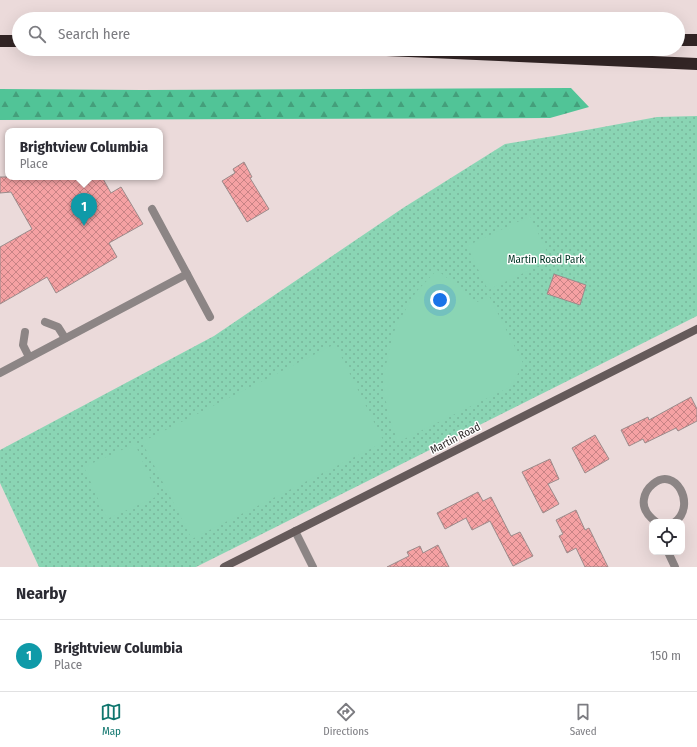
<!DOCTYPE html>
<html lang="en">
<head>
<meta charset="utf-8">
<style>
  body { margin:0; font-family:"Fira Sans Condensed",sans-serif; background:#f2f2f3; color:#2b2b33 }
  .controls { position:absolute; right:12px; bottom:12px; display:grid; overflow:hidden; border-radius:8px; box-shadow:0 4px 16px #0002 }
  .controls button { width:36px; height:36px; display:grid; place-items:center; padding:0; border:0; border-bottom:1px solid #e1e1e2; background:#fff; color:#2b2b33; font:20px sans-serif }
  .you { position:absolute; left:440px; top:300px; width:14px; height:14px; margin:-10px; border:3px solid #fff; border-radius:50%; background:#1a73e8; box-shadow:0 0 0 6px #1a73e833 }
  .badge { display:grid; place-items:center; width:26px; height:26px; border-radius:50%; background:#0f766e; color:#fff; font-size:13px; font-weight:700 }
  .pin { position:absolute; translate:-50% -33px; filter:drop-shadow(0 1px 2px #0008) }
  .pin::after { content:''; position:absolute; top:21px; width:14px; height:12px; background:inherit; clip-path:polygon(0 0,100% 0,50% 100%) }
  .popup { position:absolute; left:5px; top:128px; width:158px; height:52px; box-sizing:border-box; display:grid; place-content:center; border-radius:8px; background:#fff; filter:drop-shadow(0 1px 3px #0005); font-size:13px; white-space:nowrap; color:#7c7c81 }
  .popup b { font-size:15px; color:#2b2b33 }
  .popup::after { content:''; position:absolute; left:50%; top:100%; margin-left:-8px; border:8px solid transparent; border-top-color:#fff }
  .list { margin:0; padding:0; list-style:none }
  h2 { display:flex; justify-content:space-between; align-items:center; height:52px; margin:0; padding:0 16px; font-size:17px }
  h2 small { font-size:13px; font-weight:400; color:#7c7c81 }
  .list li { display:grid; grid-template-columns:26px 1fr auto; gap:12px; align-items:center; box-sizing:border-box; height:72px; padding:0 16px; border-top:1px solid #e1e1e2 }
  .list b { display:block; font-size:15px; white-space:nowrap }
  .list p { margin:0; font-size:13px; white-space:nowrap; color:#7c7c81 }
  .list em { font-size:13px; font-style:normal; color:#7c7c81 }
  .icon { flex:none; width:22px; height:22px; fill:none; stroke:currentColor; stroke-width:2; stroke-linecap:round; stroke-linejoin:round }
  .map { position:relative; flex:none; width:697px; height:567px; overflow:hidden }
  .search { position:absolute; background:#fff; box-shadow:0 4px 16px #0002; left:12px; right:12px; top:12px; height:44px; display:flex; align-items:center; gap:10px; box-sizing:border-box; padding:0 14px; border-radius:22px; color:#7c7c81; font-size:15px }
  .sheet { height:124px; background:#fff }
  nav { display:flex; justify-content:space-around; align-items:center; box-sizing:border-box; height:56px; border-top:1px solid #e1e1e2; background:#fff; font-size:11px; color:#7c7c81 }
  nav a { display:grid; justify-items:center; gap:2px }
  nav .on { color:#0f766e }
  .map>svg:first-child { display:block }
  .forest { fill:url(#forest-firs) }
  .park { fill:url(#park-dots) }
  .pitch { fill:#8ad5b4 }
  .building { fill:url(#building-cross-hatch); stroke:#9b8b8b }
  .lines { fill:none; stroke-linecap:round; stroke-linejoin:round }
  .lane { stroke:#8c8585; stroke-width:8 }
  .street { stroke:#8c8585; stroke-width:8 }
  .secondary { stroke:#655a5a; stroke-width:8 }
  .highway { stroke:#322525; stroke-width:12 }
  .labels { text-anchor:middle; stroke-width:3; stroke-linejoin:round; paint-order:stroke }
  .park-label { font-size:11px; fill:#003524; stroke:#fff }
  .street-label { font-size:11px; fill:#312b2b; stroke:#fff }
</style>
</head>
<body>
<div class="map">
<svg width="697" height="567" viewBox="0 0 697 567">
  <defs>
    <pattern id="forest-firs" width="22" height="20" patternUnits="userSpaceOnUse"><rect width="22" height="20" fill="#51c497"/><path d="M5 1l3.5 6h-7zM16 11l3.5 6h-7z" fill="#449f7b"/></pattern>
    <pattern id="park-dots" width="8" height="8" patternUnits="userSpaceOnUse"><rect width="8" height="8" fill="#8ad5b4"/><path d="M2 2h.1M6 6h.1" fill="none" stroke="#78b79b" stroke-width="1.8" stroke-linecap="round"/></pattern>
    <pattern id="building-cross-hatch" width="8" height="8" patternUnits="userSpaceOnUse"><rect width="8" height="8" fill="#f5a1a3"/><path d="M0 0l8 8M0 8l8-8" fill="none" stroke="#c78385"/></pattern>
  </defs>
  <rect width="100%" height="100%" fill="#ebdada"/>
  <!-- forest -->
  <path class="forest" d="M571,88L589,107L550,118L0,120V89L142,90Z"/>
  <!-- park -->
  <path class="park" d="M697,116V316L196,567H39L0,483V450L214,336L403,208L505,144L554,136L657,117Z"/>
  <!-- pitch -->
  <g class="pitch">
    <path d="M530,216L551,260L488,290L467,246Z"/>
    <path d="M437,270L477,302L489,296L523,363L512,386L398,442L390,420L385,397V370L390,346L396,326L416,292Z"/>
    <path d="M335,344L384,442L192,539L142,442Z"/>
    <path d="M135,444L158,496L107,519L84,467Z"/>
  </g>
  <!-- building -->
  <g class="building">
    <path d="M244,162L252,177L250,178L269,209L247,222L222,181L235,173L233,169Z"/>
    <path d="M0,177H102L111,193L121,187L143,224L109,243L117,257L56,293L47,277L0,304V247L32,229L11,192L0,193Z"/>
    <path d="M554,274L586,285L580,305L547,294Z"/>
    <path d="M691,397L697,409V421L678,431L676,428L645,443L643,439L629,446L621,430L648,417L649,420Z"/>
    <path d="M595,435L609,459L585,473L572,448Z"/>
    <path d="M550,459L559,479L548,484L559,504L543,513L522,472Z"/>
    <path d="M478,492L483,501L491,497L511,536L520,532L533,556L513,566L490,521L472,530L466,518L445,529L437,513Z"/>
    <path d="M576,510L585,530L589,528L608,567H585L576,548L567,553L559,536L563,534L556,520Z"/>
    <path d="M438,545L449,567H387L409,556L407,552L420,546L423,553Z"/>
  </g>
  <g class="lines">
    <!-- lane -->
    <g class="lane">
      <path d="M152,209L187,274"/>
      <path d="M45,322L58,327L65,338"/>
      <path d="M25,332L23,345L29,357"/>
      <path d="M0,373L187,274L210,317"/>
    </g>
    <!-- street -->
    <g class="street">
      <path d="M656,522C648,516 642,509 644,499C645,492 648,488 653,484C675,465 697,505 675,522"/>
      <path d="M295,531L313,567"/>
      <path d="M668,552L675,567"/>
    </g>
    <!-- secondary -->
    <path class="secondary" d="M224,567L697,329"/>
    <!-- highway -->
    <g class="highway">
      <path d="M678,40H697"/>
      <path d="M0,41H19"/>
      <path d="M364,49L697,64"/>
    </g>
  </g>
  <g class="labels">
    <!-- park labels -->
    <g class="park-label">
      <text x="546" y="263">Martin Road Park</text>
    </g>
    <!-- street labels -->
    <g class="street-label">
      <text transform="translate(455 438) rotate(-27)" y="4">Martin Road</text>
    </g>
  </g>
</svg>
<div class="controls">
<button><svg class="icon" aria-label="locate" viewBox="0 0 24 24"><circle cx="12" cy="12" r="6"/><path d="M12 2v4M12 18v4M2 12h4M18 12h4"/></svg></button>
</div>
<div class="you"></div>
<div class="pin badge" style="left:84px;top:226px;background:#0f9aa8">1</div>
<div class="popup"><b>Brightview Columbia</b>Place</div>
<div class="search"><svg class="icon" aria-label="search" viewBox="0 0 24 24"><circle cx="10" cy="10" r="6"/><path d="M15 15l6 6"/></svg>Search here</div>
</div>
<section class="sheet">
<h2>Nearby<small></small></h2>
<ul class="list">
<li><span class="badge" style="background:#0f9aa8">1</span><div><b>Brightview Columbia</b><p>Place</p></div><em>150 m</em></li>
</ul>
</section>
<nav>
<a class="on"><svg class="icon" aria-label="map" viewBox="0 0 24 24"><path d="M3 6l6-2 6 2 6-2v14l-6 2-6-2-6 2zM9 4v14M15 6v14"/></svg>Map</a>
<a><svg class="icon" aria-label="directions" viewBox="0 0 24 24"><path d="M12 3l9 9-9 9-9-9zM9 14v-3h6M13 9l2 2-2 2"/></svg>Directions</a>
<a><svg class="icon" aria-label="saved" viewBox="0 0 24 24"><path d="M7 4h10v16l-5-4-5 4z"/></svg>Saved</a>
</nav>
</body>
</html>
